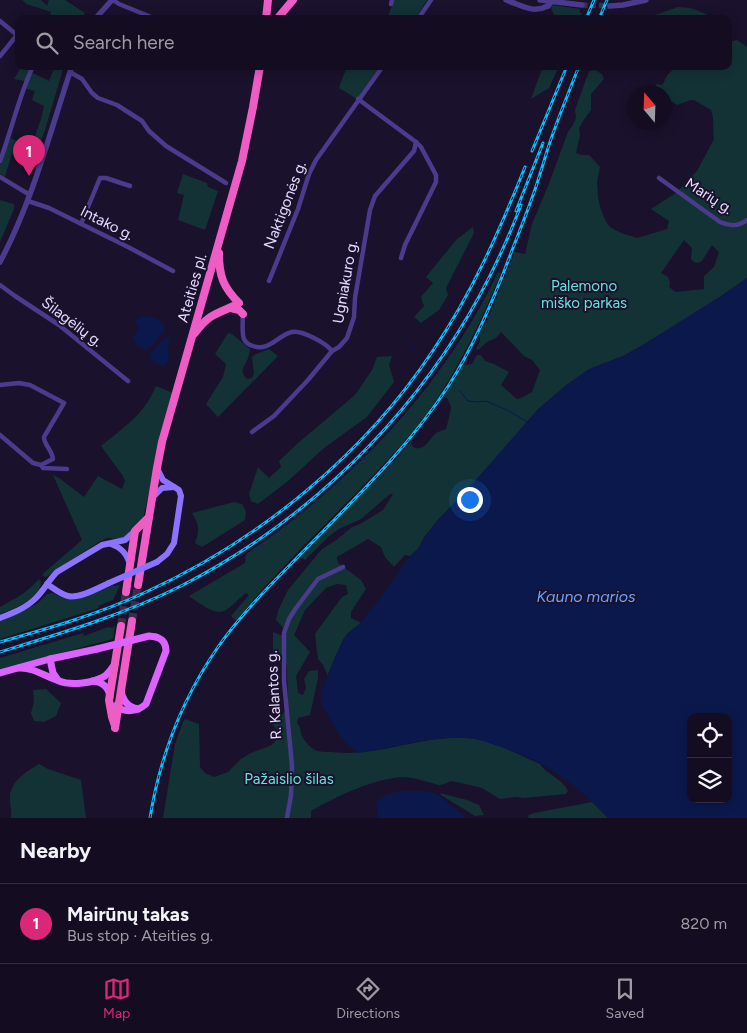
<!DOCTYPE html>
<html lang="en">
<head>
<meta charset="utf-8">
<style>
  body { margin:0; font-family:Figtree,sans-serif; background:#211b2e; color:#f1f3f6 }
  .controls { position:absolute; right:15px; bottom:15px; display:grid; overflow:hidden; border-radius:10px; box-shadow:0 2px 12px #0003 }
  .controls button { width:45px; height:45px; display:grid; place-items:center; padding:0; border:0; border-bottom:1px solid #332d3f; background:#140d21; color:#f1f3f6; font:25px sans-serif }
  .compass { position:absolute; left:627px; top:85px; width:45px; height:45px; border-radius:50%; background:#140d21; box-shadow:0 2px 12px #0003; rotate:341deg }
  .you { position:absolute; left:469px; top:499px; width:18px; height:18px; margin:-12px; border:4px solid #fff; border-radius:50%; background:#1a73e8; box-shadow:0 0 0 8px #1a73e833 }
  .badge { display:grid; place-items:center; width:32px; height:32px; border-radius:50%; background:#db2777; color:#fff; font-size:16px; font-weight:700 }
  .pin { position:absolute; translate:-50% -41px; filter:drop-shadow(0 1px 2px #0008) }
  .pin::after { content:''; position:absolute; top:26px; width:18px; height:15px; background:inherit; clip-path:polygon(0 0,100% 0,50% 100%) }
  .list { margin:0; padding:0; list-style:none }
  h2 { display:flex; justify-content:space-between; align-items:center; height:65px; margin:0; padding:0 20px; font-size:21px }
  h2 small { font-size:16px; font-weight:400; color:#9d9ca5 }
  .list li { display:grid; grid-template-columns:32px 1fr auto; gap:15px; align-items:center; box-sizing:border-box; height:80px; padding:0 20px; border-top:1px solid #332d3f }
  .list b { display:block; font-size:19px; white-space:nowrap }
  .list p { margin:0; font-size:16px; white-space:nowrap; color:#9d9ca5 }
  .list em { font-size:16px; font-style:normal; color:#9d9ca5 }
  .icon { flex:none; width:28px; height:28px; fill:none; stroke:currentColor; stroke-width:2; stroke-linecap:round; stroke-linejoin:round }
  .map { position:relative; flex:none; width:747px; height:818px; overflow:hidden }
  .search { position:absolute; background:#140d21; box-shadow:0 2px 12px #0003; left:15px; right:15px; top:15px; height:55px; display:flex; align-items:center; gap:12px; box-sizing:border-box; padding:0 18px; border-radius:10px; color:#9d9ca5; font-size:19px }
  .sheet { height:145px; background:#140d21 }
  nav { display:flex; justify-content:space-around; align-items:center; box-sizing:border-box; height:70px; border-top:1px solid #332d3f; background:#140d21; font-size:14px; color:#9d9ca5 }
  nav a { display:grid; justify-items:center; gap:2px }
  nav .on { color:#db2777 }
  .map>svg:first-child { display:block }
  .green { fill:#133236; fill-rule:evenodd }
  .water { fill:#0a184c; fill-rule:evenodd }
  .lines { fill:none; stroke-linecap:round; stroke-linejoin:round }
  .stream { stroke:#0a184c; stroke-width:1 }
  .tertiary-tunnel { stroke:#382f4c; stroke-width:5.5; stroke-dasharray:5.5 3; stroke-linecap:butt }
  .trunk-tunnel { stroke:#382f4c; stroke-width:8; stroke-dasharray:8 4; stroke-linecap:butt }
  .minor { stroke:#4a3b8c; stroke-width:4.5 }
  .tertiary { stroke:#4a3b8c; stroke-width:5.5 }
  .secondary { stroke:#8c73ff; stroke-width:6 }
  .primary { stroke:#dc63ff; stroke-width:7 }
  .trunk { stroke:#ee5dc6; stroke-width:8 }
  .rail-casing { stroke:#08c1ff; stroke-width:3 }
  .rail { stroke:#1a112c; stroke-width:1; stroke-dasharray:4; stroke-linecap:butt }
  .tertiary-bridge { stroke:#4a3b8c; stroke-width:5.5 }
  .secondary-bridge { stroke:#8c73ff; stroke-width:6 }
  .primary-bridge { stroke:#dc63ff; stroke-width:7 }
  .labels { text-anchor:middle; stroke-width:4; stroke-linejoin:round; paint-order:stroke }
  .street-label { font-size:15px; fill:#e5dcff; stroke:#1a112c }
  .park-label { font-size:15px; fill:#63e4d7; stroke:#1a112c }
  .water-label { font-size:16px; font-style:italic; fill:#6aa3ff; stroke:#1a112c }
</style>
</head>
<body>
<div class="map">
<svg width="747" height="818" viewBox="0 0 747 818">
  <rect width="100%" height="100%" fill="#1a112c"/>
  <!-- green -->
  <g class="green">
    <path d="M22,0H41L47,6L49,0H65L85,13L80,19H50L51,12L27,4Z"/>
    <path d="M394,0H427L415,19H387Z"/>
    <path d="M553,5L580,9V13H582L579,19H554V15L551,8Z"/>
    <path d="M678,7C692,7 701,11 712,18L713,19H652L655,15Z"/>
    <path d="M737,40L747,47V278C708,306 667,333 625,355L466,491L437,521L425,536L418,549L410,556L405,555L394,567L385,557L381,547L368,539L337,557L338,563L361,580L366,589L351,612V618L361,623L348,633L343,640L328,676L323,665L318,659L315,634L342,597L348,594L346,585L337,584L326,588L305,610L294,635L310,652L296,676L298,693L303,695L306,688L304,679L309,671L318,670V678L310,715L298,718L297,723C301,728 300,731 302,736C304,741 311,748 315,750C319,752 326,752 331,752C376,758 419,736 464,738C489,738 517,754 540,764C547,775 562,778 568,791L566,794L524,798L516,797L500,799L482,788L452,781C447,782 444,785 439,785C427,782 414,777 402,777C373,779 337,796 311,811V818H163L175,744L183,722L185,719L199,724L200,767L205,773L214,777L228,772L241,759L251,753L272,745L276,740L278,732L272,723L288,709L287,665L273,655V632L283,636L286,631L276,620L278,611L288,590L322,549L335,541L352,527L360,524L383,510L393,494H390L361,519L339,529L328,537L305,560L300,557L386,470L411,442L413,447C424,452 428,441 435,434C437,432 443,430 446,429C447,426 451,410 451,407C450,404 448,400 447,398L444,397L463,365L472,364L477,355H481L485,361L494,364L509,372L501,385L517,399L521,398L532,392L540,370L532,360L524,356L501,332L496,338L487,342L478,350L476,349L480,341L479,335L489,316L515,252L525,254L532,224L548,186L568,132L573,125L576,118L575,110L589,71L595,70L602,74L604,79L591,94V110L585,118L579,128L580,135L576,153L582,155H589L600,167L597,182L598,197L600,207L606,222L610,227L621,233L637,238L667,229L669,221L651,209L676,193L697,171L714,139C712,130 715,118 711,110L694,100H691L677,105L665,97L664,92H658L654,90L655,86L657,84L662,85C665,82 664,79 667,76C669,72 673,71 675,66H728V42ZM684,240L692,248L691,259L694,262L698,263L702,261L712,245L719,252L714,267L704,276V289L676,292L669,287L670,283L668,277L661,273Z"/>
    <path d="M22,66H33L31,70L33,73L49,81L55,66H64L45,130L35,156L26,158L12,153L5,177L0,174V164L10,138L31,147L41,119L44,106L32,100L35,91L23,88L25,81L14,79Z"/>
    <path d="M347,66H380L357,99L339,88Z"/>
    <path d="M543,66H559L549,88L531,99Z"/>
    <path d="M183,174L207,183L208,187L218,191L205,230L178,220L184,195L177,193Z"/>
    <path d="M0,200L14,204V209L0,242Z"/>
    <path d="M473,227L474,233L446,288L448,295L439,310L421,323L414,317L424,306L421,297L433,283L426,277L457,239Z"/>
    <path d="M498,272L501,273C478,328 453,382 415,429C359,496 290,553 236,621L231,616L249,595L246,593C239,598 232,607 224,611C215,616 196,601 189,596L245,563L246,554C352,482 443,388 498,272Z"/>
    <path d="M228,333L232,334L250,349C250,351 249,355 248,358C245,367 238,370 247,379L252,378L254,374L252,357L254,355L269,349L278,356L218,417L206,404L223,377L226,364L215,354Z"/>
    <path d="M392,356L389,365L394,382L367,417L324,448L288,481L258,504L251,501L249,494L258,467L269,478L281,467L279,461L298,443L355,395L372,370L377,357Z"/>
    <path d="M156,386L173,393L163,426L143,519L127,535L121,539L107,538L99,542L54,571L48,576L45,577L42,575L46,571L82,540L53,475L59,478L84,497L98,476L122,489L125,481L123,476L101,446C124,427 144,415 156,386Z"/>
    <path d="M234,502L242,504L246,511L245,520L202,547L195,543C200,529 199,525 192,513Z"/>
    <path d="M39,579L41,582C39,600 15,608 0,614V607C15,599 28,592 39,579Z"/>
    <path d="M114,585V586L120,585L113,600L98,606L99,608L0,639V621L30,607L37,604L47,594L53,593C62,597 66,601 76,599Z"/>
    <path d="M114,626H115L113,639L0,669V658L83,633L84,636L108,627L113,628Z"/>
    <path d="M46,689L61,703L56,716L44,722L34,721L31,713L34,702L33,690Z"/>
    <path d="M39,764L48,769L81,780L86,818H11C12,811 10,805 10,797C10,782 27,771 39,764Z"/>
    <path d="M440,793L467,800L479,805L484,815L475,816L441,795Z"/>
    <path d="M592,802L608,818H528L529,815L534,813Z"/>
  </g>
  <!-- water -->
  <g class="water">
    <path d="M747,278V818H608C592,799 568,780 547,767C533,759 516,753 501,747C489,743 478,738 465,738C430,736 393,748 359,753C347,746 340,737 334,725C329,717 322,707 321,697C321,688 338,650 343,640C348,631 356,628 362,621C379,601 394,578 410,556L418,549L425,536L437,521L466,491L538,409L566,385L589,369L625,355L641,346L721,296ZM691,717H728V799H691Z"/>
    <path d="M150,316L158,320L164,326L165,330L156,340L153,345L146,349L141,348L137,346L133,337L139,328L137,325L136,321L140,317Z"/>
    <path d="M171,336C170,340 168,346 168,350C169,358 171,358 165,366C157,366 151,362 150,354C155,348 164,338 171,336Z"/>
    <path d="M401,791C408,791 427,790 434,793C446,799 456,811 467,818H378L376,803L385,795Z"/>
  </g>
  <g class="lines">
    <!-- stream -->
    <g class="stream">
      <path d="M414,348L416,355"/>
      <path d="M459,390L468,401L478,402L486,401L509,411L527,422"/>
    </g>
    <!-- tertiary-tunnel -->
    <path class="tertiary-tunnel" d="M582,5L610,6"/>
    <!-- trunk-tunnel -->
    <g class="trunk-tunnel">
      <path d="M132,621L138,585"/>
      <path d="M121,626L126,592"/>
    </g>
    <!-- minor -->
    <g class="minor">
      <path d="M113,0L119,4L156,19"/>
      <path d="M391,4L392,0"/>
      <path d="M418,19L431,0"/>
      <path d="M0,21L17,35L0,56"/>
      <path d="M70,72L82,79L92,93L98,98L117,105L142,121L149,131L166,146L226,183"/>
      <path d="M358,99L416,142L421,147L436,175V182L405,245L401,258"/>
      <path d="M0,161C12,129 19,96 33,66"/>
      <path d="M0,177L30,195"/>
      <path d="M659,178L720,222C731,226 737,227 747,220"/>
      <path d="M28,201L49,208L128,247L173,271"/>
      <path d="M81,224L100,178H106L130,186"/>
      <path d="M269,281L298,209L309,174L316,160L383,66"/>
      <path d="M0,285L15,296L59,325L128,381"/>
      <path d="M242,312C244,321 241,331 244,339C246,343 249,345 253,346C269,352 278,335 292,332C302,330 326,343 332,351"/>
      <path d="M0,385L19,383L30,385L64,403L44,437C44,445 52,450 53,459L41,465"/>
      <path d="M252,432L274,416L308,380L332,351L339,347L347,338L354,317L355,298L370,210L375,196L414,151L416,142"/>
      <path d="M0,435L33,463L41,465L43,468L67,469"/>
      <path d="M287,818L291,795L292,766L284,681V633L289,619L296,608L318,579L343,567"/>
    </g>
    <!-- tertiary -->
    <g class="tertiary">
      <path d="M506,0C521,5 532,14 548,6"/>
      <path d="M540,0L582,5"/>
      <path d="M610,6L623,5L646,0"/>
      <path d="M95,19L112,0"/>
      <path d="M0,262C33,200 50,132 72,66"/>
    </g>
    <!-- secondary -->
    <g class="secondary">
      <path d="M152,498L162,488L174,487"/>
      <path d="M111,544C122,548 127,554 130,565"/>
      <path d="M157,562L167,554L174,543L181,496L179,490L163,480L157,468"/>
      <path d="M47,584C53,588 60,594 68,596C79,599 98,588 109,583"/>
      <path d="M0,618C13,613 26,608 36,598C44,590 49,580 57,572L102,545L125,540L135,531"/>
    </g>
    <!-- primary -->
    <g class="primary">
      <path d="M50,659L53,673L58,680"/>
      <path d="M19,668C33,667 46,677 59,681C71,686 94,683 105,676C109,673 112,668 115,664"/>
      <path d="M0,673L50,659L97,649"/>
      <path d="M93,681C102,682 109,687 110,697"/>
      <path d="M121,692C124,701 127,707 138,709"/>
      <path d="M115,706C125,713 137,712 146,704L166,651C166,644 163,639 156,637"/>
    </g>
    <!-- trunk -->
    <g class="trunk">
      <path d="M266,19L268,0"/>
      <path d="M277,19L293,0"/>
      <path d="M231,308L239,310L243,314"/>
      <path d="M195,333C209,314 216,314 236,305L239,303C223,287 219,276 219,253"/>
      <path d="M138,585L157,468L162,442L242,161L253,107L260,66"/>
      <path d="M126,592L135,531L149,517"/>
      <path d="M115,726L112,717L109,700L121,626"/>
      <path d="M115,728L132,621"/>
    </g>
    <!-- rail casing -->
    <g class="rail-casing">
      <g id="rail">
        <path d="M586,19L594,0"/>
        <path d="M599,19L607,0"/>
        <path d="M532,151L567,66"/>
        <path d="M516,211L543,143"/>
        <path d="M0,642C50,628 99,614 146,592C260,540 365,454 434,349C472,293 500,230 525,167"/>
        <path d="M0,652C62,633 123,615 181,586C293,529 390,440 457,334C483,293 504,250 521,205"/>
        <path d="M150,818C160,756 182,699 218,647C239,617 265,590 291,564C346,507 406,452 449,385C475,344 494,299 511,253C521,227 532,201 540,174C543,165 546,154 549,145C558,118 569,92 579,66"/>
      </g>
    </g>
    <!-- rail -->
    <use href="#rail" class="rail"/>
    <!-- tertiary-bridge -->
    <path class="tertiary-bridge" d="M548,6L553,0"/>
    <!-- secondary-bridge -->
    <path class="secondary-bridge" d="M109,583L157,562"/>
    <!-- primary-bridge -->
    <path class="primary-bridge" d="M97,649L149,636L156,637"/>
  </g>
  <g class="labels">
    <!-- street labels -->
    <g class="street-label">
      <text transform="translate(709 196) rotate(33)" y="5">Marių g.</text>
      <text transform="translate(285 205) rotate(-69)" y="5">Naktigonės g.</text>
      <text transform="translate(107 223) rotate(27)" y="5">Intako g.</text>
      <text transform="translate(345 282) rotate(-80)" y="5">Ugniakuro g.</text>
      <text transform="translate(192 288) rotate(-74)" y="5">Ateities pl.</text>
      <text transform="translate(72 322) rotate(37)" y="5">Šilagėlių g.</text>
      <text transform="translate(274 695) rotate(-93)" y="5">R. Kalantos g.</text>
    </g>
    <!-- park labels -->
    <g class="park-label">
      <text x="584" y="291">Palemono<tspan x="584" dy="17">miško parkas</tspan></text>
      <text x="289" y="784">Pažaislio šilas</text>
    </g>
    <!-- water labels -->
    <g class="water-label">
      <text x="586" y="602">Kauno marios</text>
    </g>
  </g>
</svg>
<div class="controls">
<button><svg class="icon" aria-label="locate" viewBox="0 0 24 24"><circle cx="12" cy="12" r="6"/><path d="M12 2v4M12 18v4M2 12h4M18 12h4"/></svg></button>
<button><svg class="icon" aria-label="layers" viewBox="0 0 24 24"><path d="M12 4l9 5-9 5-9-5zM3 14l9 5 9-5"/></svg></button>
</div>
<svg class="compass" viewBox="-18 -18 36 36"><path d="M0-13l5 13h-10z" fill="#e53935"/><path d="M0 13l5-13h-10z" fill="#9d9ca5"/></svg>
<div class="you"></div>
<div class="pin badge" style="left:29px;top:176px">1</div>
<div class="search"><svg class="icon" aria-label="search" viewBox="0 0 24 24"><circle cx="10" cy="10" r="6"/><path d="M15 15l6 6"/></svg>Search here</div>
</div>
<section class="sheet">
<h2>Nearby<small></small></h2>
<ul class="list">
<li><span class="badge">1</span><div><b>Mairūnų takas</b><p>Bus stop · Ateities g.</p></div><em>820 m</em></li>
</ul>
</section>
<nav>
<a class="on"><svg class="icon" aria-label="map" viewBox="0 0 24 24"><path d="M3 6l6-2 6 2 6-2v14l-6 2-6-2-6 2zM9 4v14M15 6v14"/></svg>Map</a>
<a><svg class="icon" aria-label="directions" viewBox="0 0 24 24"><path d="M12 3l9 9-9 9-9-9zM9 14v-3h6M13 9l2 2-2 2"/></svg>Directions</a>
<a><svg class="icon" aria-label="saved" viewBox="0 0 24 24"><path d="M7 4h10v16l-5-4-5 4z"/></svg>Saved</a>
</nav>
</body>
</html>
